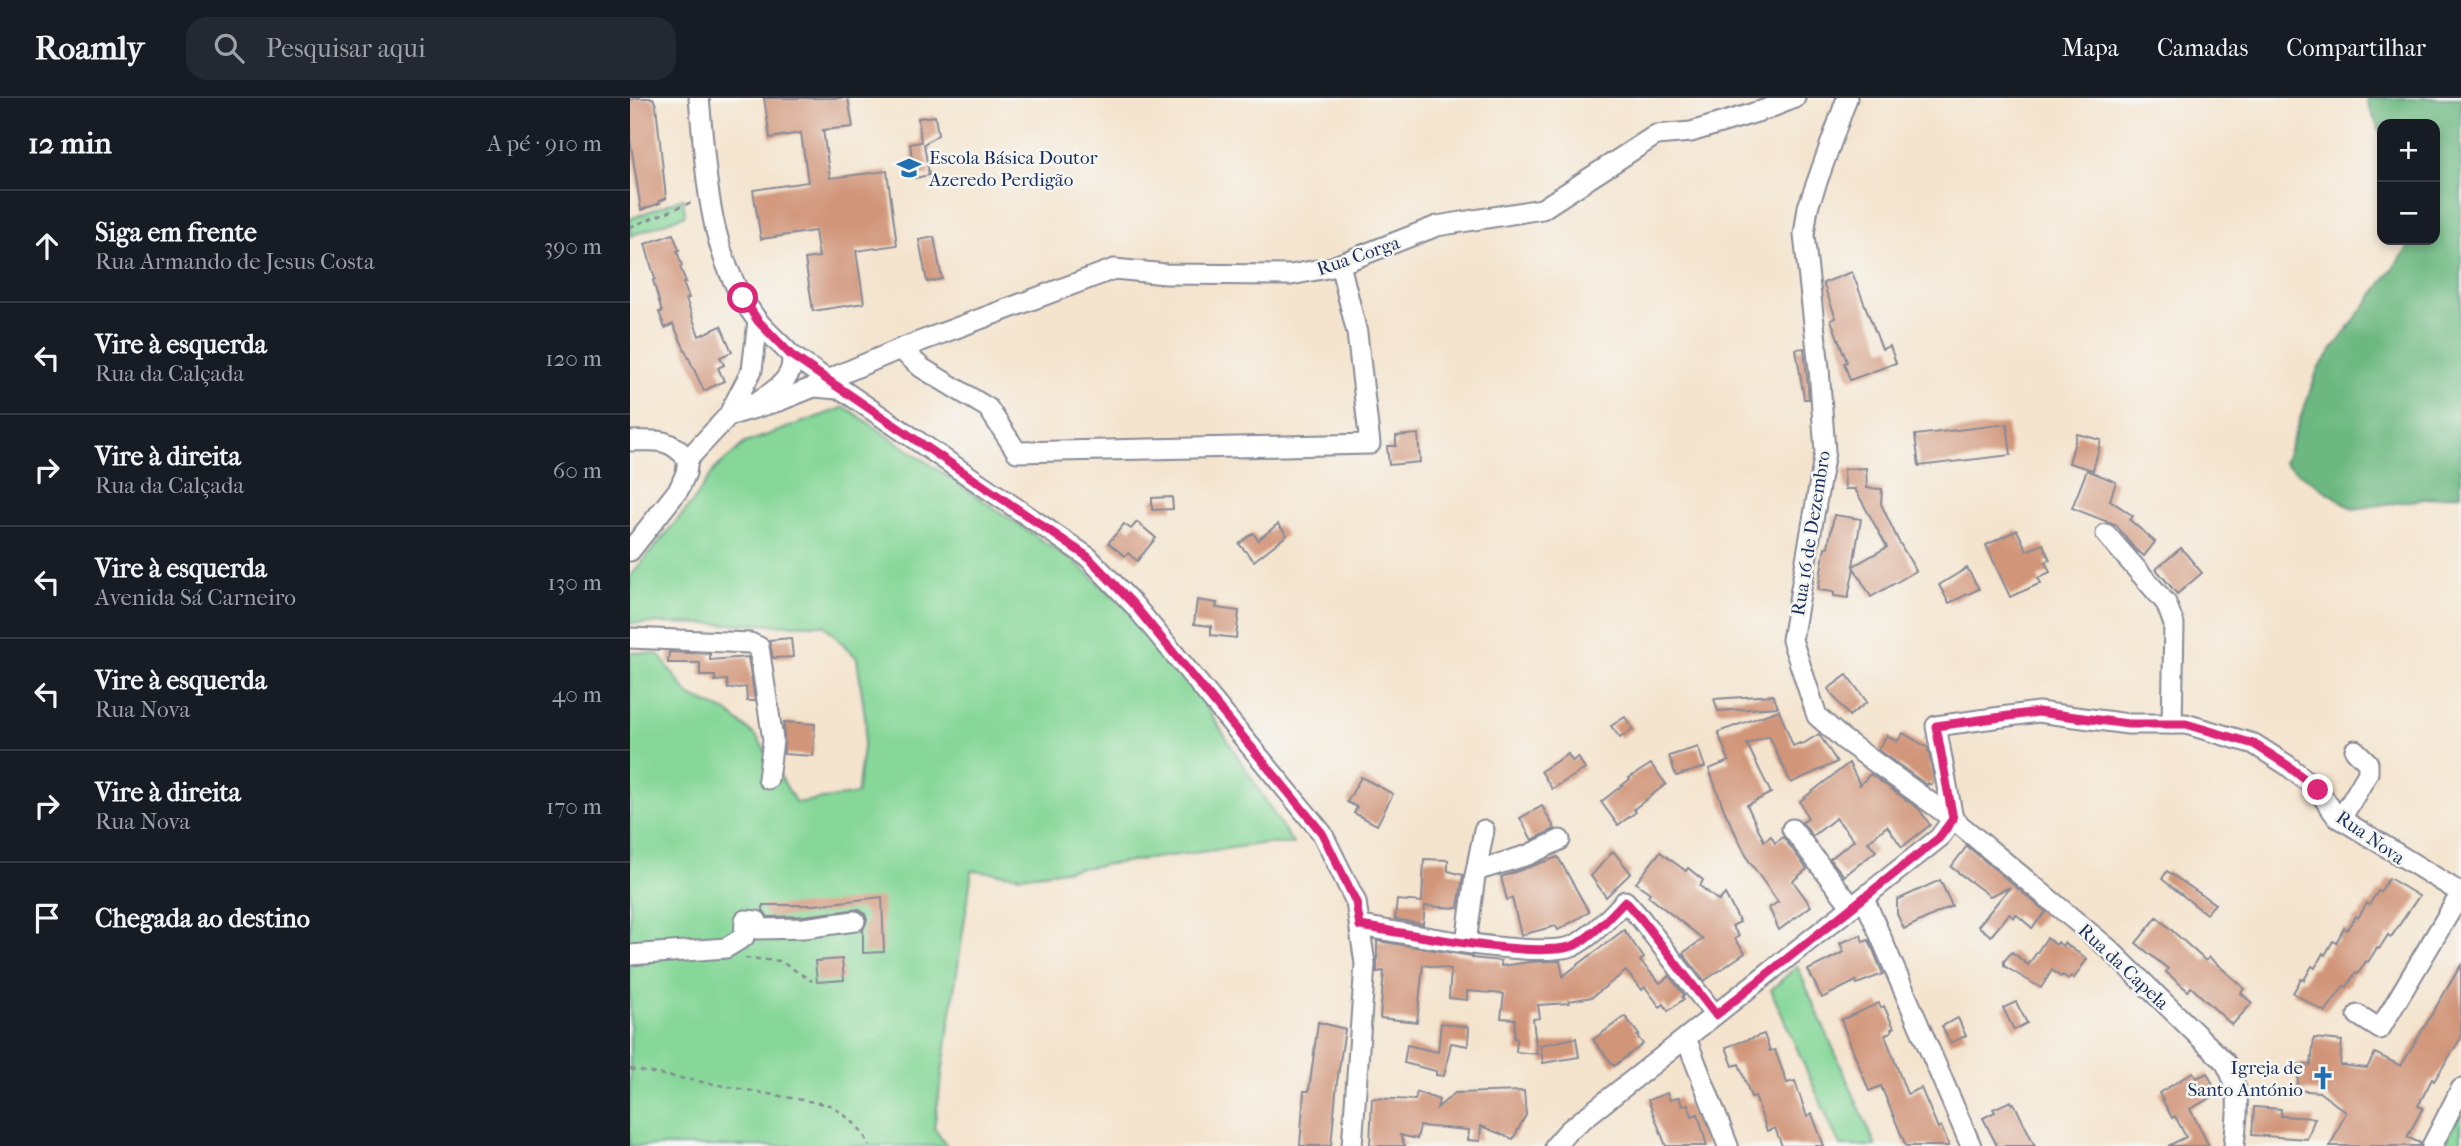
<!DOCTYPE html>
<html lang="pt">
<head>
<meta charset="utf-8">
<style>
  body { margin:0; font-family:"IM FELL French Canon",serif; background:#242831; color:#f1f3f6 }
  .controls { position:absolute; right:21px; top:21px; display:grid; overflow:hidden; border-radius:14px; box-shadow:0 4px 10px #0003 }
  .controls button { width:63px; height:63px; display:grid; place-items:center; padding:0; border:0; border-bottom:2px solid #363941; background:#171b24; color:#f1f3f6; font:35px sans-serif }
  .stop { position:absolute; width:21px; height:21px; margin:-16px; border:5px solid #db2777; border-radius:50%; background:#fff }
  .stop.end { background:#db2777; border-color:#fff; box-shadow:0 2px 7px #0008 }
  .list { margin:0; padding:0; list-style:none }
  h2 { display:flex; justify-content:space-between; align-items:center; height:91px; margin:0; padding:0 28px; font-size:30px }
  h2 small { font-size:23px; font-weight:400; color:#9ea1a6 }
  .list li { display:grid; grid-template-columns:46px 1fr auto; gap:21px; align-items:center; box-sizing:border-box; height:112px; padding:0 28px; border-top:2px solid #363941 }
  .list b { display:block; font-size:26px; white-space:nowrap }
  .list p { margin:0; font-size:23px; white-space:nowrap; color:#9ea1a6 }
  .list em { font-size:23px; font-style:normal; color:#9ea1a6 }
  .icon { flex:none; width:38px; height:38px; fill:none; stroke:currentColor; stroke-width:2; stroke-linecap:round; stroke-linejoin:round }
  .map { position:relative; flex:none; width:1831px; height:1048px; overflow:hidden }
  header { display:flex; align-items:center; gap:42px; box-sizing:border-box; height:98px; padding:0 35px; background:#171b24; border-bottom:2px solid #363941 }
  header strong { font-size:33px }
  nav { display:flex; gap:38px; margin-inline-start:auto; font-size:24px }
  .search { width:490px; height:63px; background:#242831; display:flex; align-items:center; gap:18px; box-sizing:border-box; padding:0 24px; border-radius:21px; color:#9ea1a6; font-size:26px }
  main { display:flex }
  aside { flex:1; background:#171b24 }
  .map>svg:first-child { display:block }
  .green { fill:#86d798; stroke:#50837b; stroke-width:2 }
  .forest { fill:#6cb880; stroke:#44746f; stroke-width:2 }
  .building { fill:#d19579 }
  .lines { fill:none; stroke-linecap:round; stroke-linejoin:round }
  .minor-casing { stroke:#888a96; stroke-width:23 }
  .path { stroke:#888a96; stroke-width:2.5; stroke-dasharray:5 5; stroke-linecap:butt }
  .minor { stroke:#fff; stroke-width:19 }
  .route { stroke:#db2777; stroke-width:9 }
  .labels { text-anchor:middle; stroke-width:5; stroke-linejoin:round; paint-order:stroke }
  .poi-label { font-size:19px; fill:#1b2f5e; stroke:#f6f6f2; text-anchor:start }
  .street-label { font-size:19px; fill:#1b2f5e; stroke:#f6f6f2 }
</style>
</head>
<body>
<header>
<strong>Roamly</strong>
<div class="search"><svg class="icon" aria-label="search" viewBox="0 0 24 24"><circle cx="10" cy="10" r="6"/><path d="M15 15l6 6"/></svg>Pesquisar aqui</div>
<nav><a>Mapa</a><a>Camadas</a><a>Compartilhar</a></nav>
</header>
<main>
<aside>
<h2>12 min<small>A pé · 910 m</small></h2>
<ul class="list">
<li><svg class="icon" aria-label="ahead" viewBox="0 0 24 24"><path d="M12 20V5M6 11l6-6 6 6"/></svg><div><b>Siga em frente</b><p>Rua Armando de Jesus Costa</p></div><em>390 m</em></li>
<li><svg class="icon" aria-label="left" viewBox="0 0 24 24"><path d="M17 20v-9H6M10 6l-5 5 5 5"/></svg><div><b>Vire à esquerda</b><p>Rua da Calçada</p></div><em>120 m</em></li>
<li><svg class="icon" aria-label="right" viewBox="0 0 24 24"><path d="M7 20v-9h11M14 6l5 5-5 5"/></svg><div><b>Vire à direita</b><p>Rua da Calçada</p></div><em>60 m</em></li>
<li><svg class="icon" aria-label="left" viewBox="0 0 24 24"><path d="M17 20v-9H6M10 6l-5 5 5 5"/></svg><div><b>Vire à esquerda</b><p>Avenida Sá Carneiro</p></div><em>130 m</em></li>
<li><svg class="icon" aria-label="left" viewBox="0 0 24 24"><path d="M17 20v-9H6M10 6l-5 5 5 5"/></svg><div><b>Vire à esquerda</b><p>Rua Nova</p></div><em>40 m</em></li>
<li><svg class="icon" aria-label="right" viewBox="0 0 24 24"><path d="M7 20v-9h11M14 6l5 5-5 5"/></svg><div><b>Vire à direita</b><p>Rua Nova</p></div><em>170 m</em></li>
<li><svg class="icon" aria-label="arrive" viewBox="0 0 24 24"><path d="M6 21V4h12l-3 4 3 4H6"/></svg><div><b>Chegada ao destino</b></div></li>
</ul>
</aside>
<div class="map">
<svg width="1831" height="1048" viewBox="0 0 1831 1048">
  <rect width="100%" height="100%" fill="#f6f6f2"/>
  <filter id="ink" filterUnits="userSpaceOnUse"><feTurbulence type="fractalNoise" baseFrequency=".0143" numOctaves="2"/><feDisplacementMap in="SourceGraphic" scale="14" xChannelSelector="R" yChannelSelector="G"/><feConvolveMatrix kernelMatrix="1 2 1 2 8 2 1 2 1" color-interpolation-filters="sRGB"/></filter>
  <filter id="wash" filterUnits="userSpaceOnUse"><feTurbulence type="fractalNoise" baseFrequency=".00686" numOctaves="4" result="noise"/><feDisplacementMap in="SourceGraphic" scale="28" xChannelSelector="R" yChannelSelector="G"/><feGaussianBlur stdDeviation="1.57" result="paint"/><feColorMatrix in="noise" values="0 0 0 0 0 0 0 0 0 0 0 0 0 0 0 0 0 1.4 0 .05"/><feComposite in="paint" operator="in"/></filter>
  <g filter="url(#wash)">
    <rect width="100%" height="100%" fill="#f4e4ce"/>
    <!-- green -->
    <g class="green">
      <path d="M53,100L55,117L0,138V121Z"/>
      <path d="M215,309L450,468L540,551L663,746H631L391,778L342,772L304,1030L317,1048H0V554L28,556L60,598L97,614L127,639L166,705L227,696L236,626L227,560L194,527L0,525V478L62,405L85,371L115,345Z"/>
      <path d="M1167,868L1246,1048H1210L1141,892Z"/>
      <path d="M1831,1013V1048H1814Z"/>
    </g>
    <!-- forest -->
    <path class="forest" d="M1737,0H1831V396L1723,411L1654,365L1688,271L1784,142H1805V26H1752V38L1738,7Z"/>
    <g id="blocks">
      <!-- building -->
      <g class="building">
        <path d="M6,0H23L26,7L36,100L29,103L30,105L11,112L0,41V2Z"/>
        <path d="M134,0H218L223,29L193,32L200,80L257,73L267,147L226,153L234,205L183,213L175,161L189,159L185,133L131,141L123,92L178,84L171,35L140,40Z"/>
        <path d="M305,18L308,37L294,46L299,77L285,80L280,46L291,44L288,20Z"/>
        <path d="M43,136L49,152L47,153L52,168L50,169L56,184L53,185L59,200L56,201L69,238L91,228L102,254L90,259L94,267L88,270L94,283L74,293L43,226L35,230L29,214H32L23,182L25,181L15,146Z"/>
        <path d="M304,139L312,181L297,184L289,142Z"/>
        <path d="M1222,174L1252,251L1260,248L1266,265L1220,282L1214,265L1217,264L1201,222L1206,220L1193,185Z"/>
        <path d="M1174,250L1179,301H1174L1166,251Z"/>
        <path d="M1377,326L1381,357L1289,368L1285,337Z"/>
        <path d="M788,336L790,364L759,367L757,348H766V338Z"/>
        <path d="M1447,336L1471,342L1463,372L1439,365Z"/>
        <path d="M1236,370L1237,390L1252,391L1251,406L1268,442L1286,473L1241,499L1224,470L1218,500L1204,498V494L1188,492L1195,449H1198L1204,417L1231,421L1223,468L1257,449L1225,391H1215L1214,371Z"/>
        <path d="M1457,372L1486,384L1480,402L1503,418L1500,422L1525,444L1514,458L1505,451L1486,427L1442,410Z"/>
        <path d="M542,399L543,411L522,412V400Z"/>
        <path d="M507,424L526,440L507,463L498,455L495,458L478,445L494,426L501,431Z"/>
        <path d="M648,426L657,437L624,463L609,446L623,435L628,442Z"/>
        <path d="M1387,432L1397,453L1413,446L1420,462L1415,464L1420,474L1408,480L1411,485L1380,499L1356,447Z"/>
        <path d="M1551,450L1572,475L1547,496L1526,471Z"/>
        <path d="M1337,470L1349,491L1319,505L1309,487Z"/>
        <path d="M567,502L587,505L586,510L609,513L606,540L581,537V528L564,526Z"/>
        <path d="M161,540L163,559L143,560L139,542Z"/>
        <path d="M39,554L80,556V562L118,559L125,603H117L116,589L98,591L97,582L85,583V578H70V565H38Z"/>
        <path d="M1217,577L1237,604L1219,618L1198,591Z"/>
        <path d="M1143,597L1148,609L1088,613L1084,601Z"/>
        <path d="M1149,612L1163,648L1170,645L1171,647L1189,636L1207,664L1161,685L1139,638L1117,646L1141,695L1117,707L1134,743L1141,738L1145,745L1153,739L1177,771L1163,783L1181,808L1149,832L1139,810L1148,804L1119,763L1095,714L1079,671L1099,663L1088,634Z"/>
        <path d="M995,619L1003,631L990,640L981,628Z"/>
        <path d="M154,624L185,626L183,658L154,656Z"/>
        <path d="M1273,635L1298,650L1304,683L1301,687L1298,685L1297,687L1248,652L1257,637L1267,644Z"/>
        <path d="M1068,649L1075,669L1046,678L1039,658Z"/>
        <path d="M938,656L942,663L948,659L955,671L922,691L911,673Z"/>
        <path d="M1219,665L1230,687L1240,676L1289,711L1300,727L1272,749L1257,728L1238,744L1246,753L1214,778L1200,761L1224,742L1206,720L1183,738L1172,724L1178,721L1170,703Z"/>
        <path d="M1021,666L1036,686L1004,711L1006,714L988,727L971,704L1000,681L999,680Z"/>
        <path d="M731,679L763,696L747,727L724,715L727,709L717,704Z"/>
        <path d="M912,708L925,731L902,742L890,720Z"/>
        <path d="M1337,748L1416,814L1402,830L1386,816L1384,820L1379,816L1361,838L1348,828L1380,789L1360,798L1321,769Z"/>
        <path d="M983,753L1001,775L976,799L961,778Z"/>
        <path d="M1030,754L1056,773L1058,770L1073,782L1070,788L1089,803L1095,796L1110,824L1102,828L1109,838L1105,841L1115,855L1074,883L1053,855L1073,841L1018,798L1020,795L1006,785Z"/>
        <path d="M928,759L959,814L928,832L926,828L891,837L882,800L877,802L871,779Z"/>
        <path d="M794,761L818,762V773L833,777L828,810L795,808L793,826L765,821L767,802L792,804Z"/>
        <path d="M1537,773L1585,806L1576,816L1532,781Z"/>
        <path d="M1759,780L1789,798L1761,839L1758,837L1749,851L1747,850L1738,864L1736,863L1728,876L1725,875L1717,889L1714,888L1695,914L1663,895L1671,881L1674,882L1682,868L1685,870L1693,855L1695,857L1703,843L1706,845L1714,830L1717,832L1726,818L1728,820L1737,805L1739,807L1748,793L1750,794Z"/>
        <path d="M1310,782L1322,808L1274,831L1267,816V802Z"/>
        <path d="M252,799L254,854L233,855V832L237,822L235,816L229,811L173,818L138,819L133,812V807H184Z"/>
        <path d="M1527,819L1576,863L1579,859L1614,890L1611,895L1622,905L1602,927L1561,889L1558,893L1536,874L1538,871L1506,845Z"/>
        <path d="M994,832L1014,860L1010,863L1030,885L1039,878L1054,897L1052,899L1054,901L1038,913L1034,906L1030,909L1015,889L1012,892L996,873L962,899L939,903V905L908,907L910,920L903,921L907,956L886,954L887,941L884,940L885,921L871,920L874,896L837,893V902L819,900L821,871L793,867L787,924L750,920L754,873L747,874V843L842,858V860L871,863V868L900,864L930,863L933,878Z"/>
        <path d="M1231,837L1233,844L1239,842L1253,876L1227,886L1226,883L1192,900L1178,872L1214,854L1210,845Z"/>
        <path d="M1417,840L1426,847L1428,844L1432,848L1434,845L1457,861L1444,880L1441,878L1438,881L1433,877L1431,879L1422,872L1411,890L1374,868V863L1382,854L1398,867Z"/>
        <path d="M212,861L214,882L187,884L185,863Z"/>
        <path d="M1831,867V940L1804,983L1802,981L1788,1008L1793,1010L1777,1039L1790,1045V1048H1700L1716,1014L1689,994L1667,992L1669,966L1681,967L1684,940L1712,943L1710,967L1737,970L1745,955L1771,968Z"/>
        <path d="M1386,904L1397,925L1384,932L1373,910Z"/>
        <path d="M1249,905L1251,910L1254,908L1264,930L1261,931L1262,933L1255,937L1277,996L1291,990L1308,1030L1311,1028L1319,1048H1276L1251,988L1239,993L1211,922Z"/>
        <path d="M995,918L1009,937L1007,938L1013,946L984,968L963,942Z"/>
        <path d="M1328,920L1336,938L1320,945L1312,928Z"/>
        <path d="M688,924L715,931L707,984L701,1048H670L674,993H679Z"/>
        <path d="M811,925L839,929L838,948L821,945L814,978L806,977V973L774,965L777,947L808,954Z"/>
        <path d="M1134,936L1140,953L1145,952L1157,985L1165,983L1177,1019L1182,1016L1194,1048H1152L1145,1030L1137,1033L1125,998L1121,999L1109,966L1103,968L1096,949Z"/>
        <path d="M946,940L949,959L913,965L910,947Z"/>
        <path d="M1563,974L1567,980L1577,975L1588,996L1560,1011L1579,1048H1538L1556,1039L1545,1018L1542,1020L1529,995Z"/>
        <path d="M894,993L896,1017L883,1041L851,1028L850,1043L838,1042L839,1032L790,1028L787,1041L770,1037L775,1048H740L742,1000L785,1002L787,994L809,1002L807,1010L825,995Z"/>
        <path d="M1037,995L1040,1002L1049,999L1052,1008L1058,1006L1062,1018L1068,1016L1077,1048H1036L1018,1002Z"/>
        <path d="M1381,1003L1382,1006L1384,1005L1405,1048H1367L1353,1020L1365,1014L1363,1011Z"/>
        <path d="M1624,1009L1651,1011V1018L1685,1020L1677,1041L1622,1037Z"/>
      </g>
    </g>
  </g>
  <g filter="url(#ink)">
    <use href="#blocks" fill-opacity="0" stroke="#888a96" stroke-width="2"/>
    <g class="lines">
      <!-- minor casing -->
      <g class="minor-casing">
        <g id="minor">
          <path d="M69,0C77,78 77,157 127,222C137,234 150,245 161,257L458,459L504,507L692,735L726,804L735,866L722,1048"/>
          <path d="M1217,0L1178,109L1174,137L1189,270L1195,354L1162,542L1187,618L1213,641L1323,721L1478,850L1595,964C1613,995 1607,1014 1604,1048"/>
          <path d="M270,251L292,270L358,310L387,354L740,346L727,235L710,166"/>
          <path d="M197,282L270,251L484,171L536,176L661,177L702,169L807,128L912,111L1026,37L1061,34L1137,11L1165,0"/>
          <path d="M124,305C141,296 167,279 161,257"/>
          <path d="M98,318L122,272L128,223"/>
          <path d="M0,343C28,343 38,339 58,361"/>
          <path d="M1476,436L1536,505L1544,526L1542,626"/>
          <path d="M0,453L49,391L56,375L58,361L98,318L149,303L184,289L208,291"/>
          <path d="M0,540L120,545L129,549L143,642L138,681"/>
          <path d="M1323,721L1306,628L1408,614L1498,626H1556L1624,646L1657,667L1688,692L1706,718L1831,795"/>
          <path d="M1711,721L1738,675V665L1725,652"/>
          <path d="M1162,731L1222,809"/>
          <path d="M845,778L854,732"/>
          <path d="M1234,800L1341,1048"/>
          <path d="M730,828C771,834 915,864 947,846C965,835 981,818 995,803L1011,821L1085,917"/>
          <path d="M836,845L845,778L849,772L898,757L930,742"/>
          <path d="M0,857L96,850L114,839L115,822L127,823V831L174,830L225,823"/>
          <path d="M1728,917L1750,931L1831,795"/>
          <path d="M1056,940L1098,1048"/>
          <path d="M925,1048L938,1033L1309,740L1323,721"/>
          <path d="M1802,1048L1831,991"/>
        </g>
      </g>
      <!-- path -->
      <g class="path">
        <path d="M0,129L62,104"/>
        <path d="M115,860L150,863L182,883"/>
        <path d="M0,971L200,1007C216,1018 233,1029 239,1048"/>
      </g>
      <!-- minor -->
      <use href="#minor" class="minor"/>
    </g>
  </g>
  <g class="lines" filter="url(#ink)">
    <!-- route -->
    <path class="route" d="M113,200L128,223L161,257L458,459L504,507L692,735L726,804L730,828C771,834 915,864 947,846C965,835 981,818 995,803L1011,821L1086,917L1309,740L1323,721L1306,628L1408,614L1498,626H1556L1624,646L1657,667L1688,692"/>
  </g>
  <!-- icons -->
  <defs>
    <g id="school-bare" transform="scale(1.89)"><path d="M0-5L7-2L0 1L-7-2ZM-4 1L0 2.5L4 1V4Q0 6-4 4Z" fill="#1f6fb2" stroke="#f6f6f2" stroke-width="2.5" paint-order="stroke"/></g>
    <g id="church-bare" transform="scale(1.89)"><path d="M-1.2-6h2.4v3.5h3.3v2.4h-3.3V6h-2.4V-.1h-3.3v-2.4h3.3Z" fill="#1f6fb2" stroke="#f6f6f2" stroke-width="2.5" paint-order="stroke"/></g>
  </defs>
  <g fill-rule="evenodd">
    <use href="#school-bare" x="279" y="70"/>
    <use href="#church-bare" x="1693" y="980"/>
  </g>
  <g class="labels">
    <!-- poi labels -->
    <g class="poi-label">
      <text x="299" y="66">Escola Básica Doutor<tspan x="299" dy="22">Azeredo Perdigão</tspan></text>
      <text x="1673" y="976" text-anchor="end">Igreja de<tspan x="1673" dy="22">Santo António</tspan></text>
    </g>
    <!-- street labels -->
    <g class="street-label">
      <text transform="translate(728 157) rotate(-19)" y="7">Rua Corga</text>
      <text transform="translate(1180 435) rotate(-81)" y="7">Rua 16 de Dezembro</text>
      <text transform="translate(1741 739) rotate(35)" y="7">Rua Nova</text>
      <text transform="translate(1494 868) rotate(43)" y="7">Rua da Capela</text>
    </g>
  </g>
</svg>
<div class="controls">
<button>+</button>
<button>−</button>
</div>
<div class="stop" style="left:113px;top:200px"></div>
<div class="stop end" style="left:1688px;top:692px"></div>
</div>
</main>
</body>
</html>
